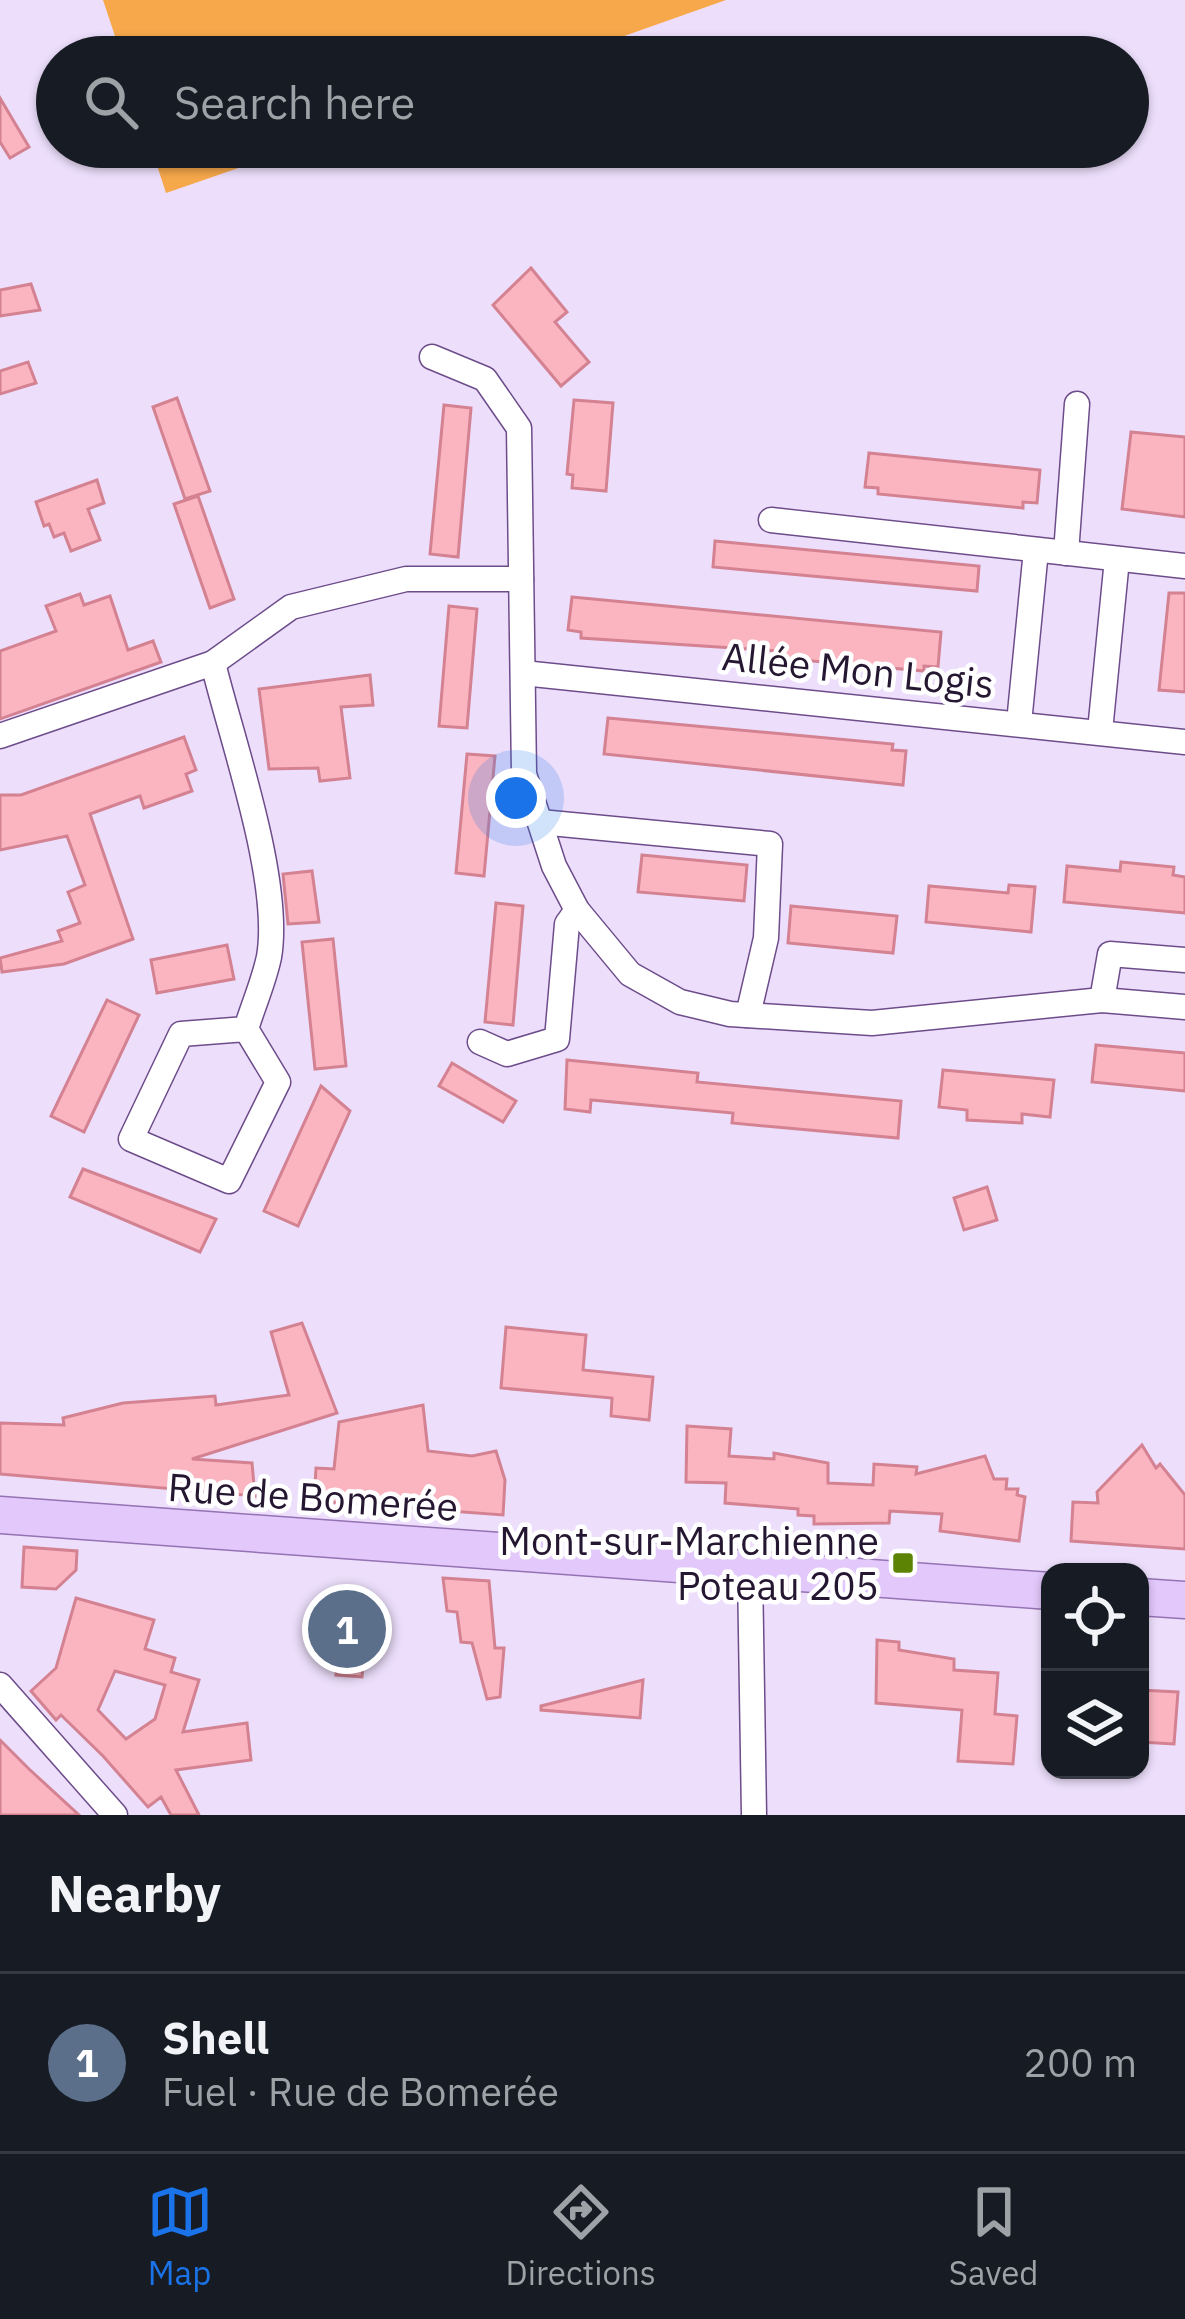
<!DOCTYPE html>
<html lang="en">
<head>
<meta charset="utf-8">
<style>
  body { margin:0; font-family:"IBM Plex Sans",sans-serif; background:#20242c; color:#f1f3f6 }
  .controls { position:absolute; right:36px; bottom:36px; display:grid; overflow:hidden; border-radius:24px; box-shadow:0 3px 9px #0004 }
  .controls button { width:108px; height:108px; display:grid; place-items:center; padding:0; border:0; border-bottom:3px solid #363941; background:#171b24; color:#f1f3f6; font:60px sans-serif }
  .you { position:absolute; left:516px; top:798px; width:42px; height:42px; margin:-30px; border:9px solid #fff; border-radius:50%; background:#1a73e8; box-shadow:0 0 0 18px #1a73e833 }
  .badge { display:grid; place-items:center; width:78px; height:78px; border-radius:50%; background:#1a73e8; color:#fff; font-size:39px; font-weight:700 }
  .pin { position:absolute; translate:-50% -50%; border:6px solid #fff; box-shadow:0 3px 12px #0006 }
  .list { margin:0; padding:0; list-style:none }
  h2 { display:flex; justify-content:space-between; align-items:center; height:156px; margin:0; padding:0 48px; font-size:51px }
  h2 small { font-size:39px; font-weight:400; color:#9ea1a6 }
  .list li { display:grid; grid-template-columns:78px 1fr auto; gap:36px; align-items:center; box-sizing:border-box; height:180px; padding:0 48px; border-top:3px solid #363941 }
  .list b { display:block; font-size:45px; white-space:nowrap }
  .list p { margin:0; font-size:39px; white-space:nowrap; color:#9ea1a6 }
  .list em { font-size:39px; font-style:normal; color:#9ea1a6 }
  .icon { flex:none; width:66px; height:66px; fill:none; stroke:currentColor; stroke-width:2; stroke-linecap:round; stroke-linejoin:round }
  .map { position:relative; flex:none; width:1185px; height:1815px; overflow:hidden }
  .search { position:absolute; background:#171b24; box-shadow:0 3px 9px #0004; left:36px; right:36px; top:36px; height:132px; display:flex; align-items:center; gap:30px; box-sizing:border-box; padding:0 42px; border-radius:66px; color:#9ea1a6; font-size:45px }
  .sheet { height:336px; background:#171b24 }
  nav { display:flex; justify-content:space-around; align-items:center; box-sizing:border-box; height:168px; border-top:3px solid #363941; background:#171b24; font-size:33px; color:#9ea1a6 }
  nav a { display:grid; justify-items:center; gap:6px }
  nav .on { color:#1a73e8 }
  .map>svg:first-child { display:block }
  .green { fill:#f7a84b }
  .building { fill:#fab5c1; stroke:#d48292; stroke-width:3; fill-rule:evenodd }
  .lines { fill:none; stroke-linecap:round; stroke-linejoin:round }
  .minor-casing { stroke:#6d4c8a; stroke-width:27 }
  .primary-casing { stroke:#9472b3; stroke-width:39 }
  .minor { stroke:#fff; stroke-width:24 }
  .primary { stroke:#e2c8fb; stroke-width:36 }
  .poi-dot { fill:#5d8305; stroke:#fff; stroke-width:4.5 }
  .labels { text-anchor:middle; stroke-width:9; stroke-linejoin:round; paint-order:stroke }
  .street-label { font-size:39px; fill:#251731; stroke:#fff }
  .poi-label { font-size:39px; fill:#251731; stroke:#fff; text-anchor:end }
</style>
</head>
<body>
<div class="map">
<svg width="1185" height="1815" viewBox="0 0 1185 1815">
  <rect width="100%" height="100%" fill="#eddffc"/>
  <!-- green -->
  <g class="green">
    <path d="M103,0H726L565,57H122Z"/>
    <path d="M151,147H300L166,193Z"/>
  </g>
  <!-- building -->
  <g class="building">
    <path d="M0,98L29,147L10,158L0,142Z"/>
    <path d="M531,268L567,312L555,322L589,362L561,386L493,305Z"/>
    <path d="M31,284L40,310L0,316V290Z"/>
    <path d="M28,362L36,383L0,394V371Z"/>
    <path d="M177,398L210,491L185,499L153,407Z"/>
    <path d="M574,400L613,403L606,491L572,488L573,475L567,474Z"/>
    <path d="M444,405L471,408L458,557L430,554Z"/>
    <path d="M1131,432L1185,437V517L1122,509Z"/>
    <path d="M869,453L1040,470L1037,503L1023,502V508L878,494V488L865,487Z"/>
    <path d="M97,480L104,503L88,509L100,540L71,551L64,533L54,537L49,524L44,526L36,502Z"/>
    <path d="M198,496L234,599L210,608L174,504Z"/>
    <path d="M715,541L979,566L977,591L713,567Z"/>
    <path d="M1169,593H1185V692L1159,690Z"/>
    <path d="M80,594L84,605L110,596L128,650L153,641L161,662L0,719V651L56,631L46,606Z"/>
    <path d="M572,597L941,632L938,667L924,666V671L778,658L779,651L581,638V632L568,630Z"/>
    <path d="M449,606L477,609L467,728L439,726Z"/>
    <path d="M370,675L373,705L341,707L350,778L320,781L318,768L269,769L259,689Z"/>
    <path d="M608,718L893,744L892,750L906,751L903,785L604,754Z"/>
    <path d="M184,737L196,770L186,774L192,791L144,808L140,796L90,814L133,939L64,964L2,972L0,958L62,941L58,931L80,923L68,892L85,885L67,836L0,850V795H21Z"/>
    <path d="M467,754L495,756L484,876L456,873Z"/>
    <path d="M642,855L747,865L744,901L638,892Z"/>
    <path d="M1121,862L1174,867L1173,875L1185,877V913L1064,902L1067,866L1120,871Z"/>
    <path d="M312,871L319,922L288,924L283,874Z"/>
    <path d="M1009,885L1035,887L1031,932L926,922L929,886L1008,893Z"/>
    <path d="M496,903L523,906L513,1025L485,1022Z"/>
    <path d="M791,906L897,916L893,953L788,943Z"/>
    <path d="M333,939L346,1066L315,1069L302,942Z"/>
    <path d="M227,945L234,979L157,993L151,960Z"/>
    <path d="M107,1000L139,1015L84,1132L51,1116Z"/>
    <path d="M1096,1045L1185,1053V1091L1092,1082Z"/>
    <path d="M567,1060L698,1073L697,1082L901,1101L898,1138L732,1123L733,1113L591,1100L590,1112L565,1109Z"/>
    <path d="M452,1063L516,1101L503,1122L439,1086Z"/>
    <path d="M943,1070L1054,1080L1050,1117L1022,1114V1123L967,1120V1110L939,1107Z"/>
    <path d="M321,1086L350,1111L298,1226L264,1211Z"/>
    <path d="M83,1169L216,1219L200,1252L70,1197Z"/>
    <path d="M987,1187L997,1220L964,1230L954,1198Z"/>
    <path d="M302,1323L337,1413L192,1459L252,1463L255,1496L0,1474V1423L64,1425L63,1418L123,1403L215,1396L216,1405L289,1395L271,1332Z"/>
    <path d="M506,1327L586,1335L583,1370L653,1377L649,1420L611,1416L612,1398L501,1388Z"/>
    <path d="M423,1405L428,1451L472,1456L496,1451L505,1480L503,1515L314,1501L316,1468L334,1469L339,1422Z"/>
    <path d="M687,1426L731,1429L729,1456L774,1459V1453L828,1463V1483L873,1485L874,1464L917,1467L916,1474L985,1456L994,1479H1007L1006,1489H1018L1017,1495L1025,1497L1019,1541L940,1531L942,1514L890,1511L889,1523L814,1524V1516L798,1515V1509L725,1503L726,1483L686,1482Z"/>
    <path d="M1142,1445L1156,1468L1160,1464L1185,1495V1549L1071,1541L1073,1502L1098,1503L1097,1492Z"/>
    <path d="M24,1547L77,1551L76,1570L56,1589L22,1587Z"/>
    <path d="M443,1578L489,1581L495,1648H504L500,1697L487,1699L472,1643L461,1642L457,1612L447,1611Z"/>
    <path d="M331,1590L369,1593L362,1677L336,1675L337,1654L326,1653Z"/>
    <path d="M76,1598L154,1620L145,1649L175,1658L171,1672L199,1680L183,1732L247,1723L251,1760L176,1770L199,1815H171L161,1797L148,1807L103,1756L61,1715L56,1720L31,1691L56,1668ZM115,1671L165,1685L155,1719L126,1739L98,1710Z"/>
    <path d="M877,1640L899,1642V1650L954,1659V1670L998,1673L995,1714L1017,1716L1013,1764L958,1761L962,1710L876,1703Z"/>
    <path d="M643,1680L640,1718L541,1710V1706Z"/>
    <path d="M1140,1690L1178,1692L1174,1744L1140,1742Z"/>
    <path d="M0,1740L29,1769L79,1815H0Z"/>
  </g>
  <g class="lines">
    <!-- minor casing -->
    <g class="minor-casing">
      <g id="minor">
        <path d="M432,357L485,379L519,428L524,774L554,866L577,910L630,974L680,1002L730,1014L872,1023L1102,1000L1185,1007"/>
        <path d="M771,520L1185,566"/>
        <path d="M1066,553L1077,404"/>
        <path d="M213,663C232,741 282,881 269,957C264,981 253,1006 246,1029L278,1082L229,1181L131,1139L181,1034L246,1029"/>
        <path d="M523,673L1185,742"/>
        <path d="M1019,723L1036,550"/>
        <path d="M1100,731L1117,559"/>
        <path d="M0,736L213,663L291,607L406,579H521"/>
        <path d="M540,822L770,844L766,938L748,1015"/>
        <path d="M1102,1000L1110,954L1185,960"/>
        <path d="M480,1042L507,1054L557,1039L567,924L577,910"/>
        <path d="M750,1571L754,1815"/>
        <path d="M0,1685L115,1815"/>
      </g>
    </g>
    <!-- primary casing -->
    <g class="primary-casing">
      <g id="primary">
        <path d="M0,1515L1050,1591"/>
        <path d="M1140,1597L1185,1600"/>
      </g>
    </g>
    <!-- minor -->
    <use href="#minor" class="minor"/>
    <!-- primary -->
    <use href="#primary" class="primary"/>
  </g>
  <!-- markers -->
  <rect class="poi-dot" x="891" y="1551" width="24" height="24" rx="6"/>
  <g class="labels">
    <!-- street labels -->
    <g class="street-label">
      <text transform="translate(858 670) rotate(6)" y="14">Allée Mon Logis</text>
      <text transform="translate(313 1497) rotate(4)" y="14">Rue de Bomerée</text>
    </g>
    <!-- poi labels -->
    <g class="poi-label">
      <text x="879" y="1555">Mont-sur-Marchienne<tspan x="879" dy="45">Poteau 205</tspan></text>
    </g>
  </g>
</svg>
<div class="controls">
<button><svg class="icon" aria-label="locate" viewBox="0 0 24 24"><circle cx="12" cy="12" r="6"/><path d="M12 2v4M12 18v4M2 12h4M18 12h4"/></svg></button>
<button><svg class="icon" aria-label="layers" viewBox="0 0 24 24"><path d="M12 4l9 5-9 5-9-5zM3 14l9 5 9-5"/></svg></button>
</div>
<div class="you"></div>
<div class="pin badge" style="left:347px;top:1629px;background:#5c6f8a">1</div>
<div class="search"><svg class="icon" aria-label="search" viewBox="0 0 24 24"><circle cx="10" cy="10" r="6"/><path d="M15 15l6 6"/></svg>Search here</div>
</div>
<section class="sheet">
<h2>Nearby<small></small></h2>
<ul class="list">
<li><span class="badge" style="background:#5c6f8a">1</span><div><b>Shell</b><p>Fuel · Rue de Bomerée</p></div><em>200 m</em></li>
</ul>
</section>
<nav>
<a class="on"><svg class="icon" aria-label="map" viewBox="0 0 24 24"><path d="M3 6l6-2 6 2 6-2v14l-6 2-6-2-6 2zM9 4v14M15 6v14"/></svg>Map</a>
<a><svg class="icon" aria-label="directions" viewBox="0 0 24 24"><path d="M12 3l9 9-9 9-9-9zM9 14v-3h6M13 9l2 2-2 2"/></svg>Directions</a>
<a><svg class="icon" aria-label="saved" viewBox="0 0 24 24"><path d="M7 4h10v16l-5-4-5 4z"/></svg>Saved</a>
</nav>
</body>
</html>
